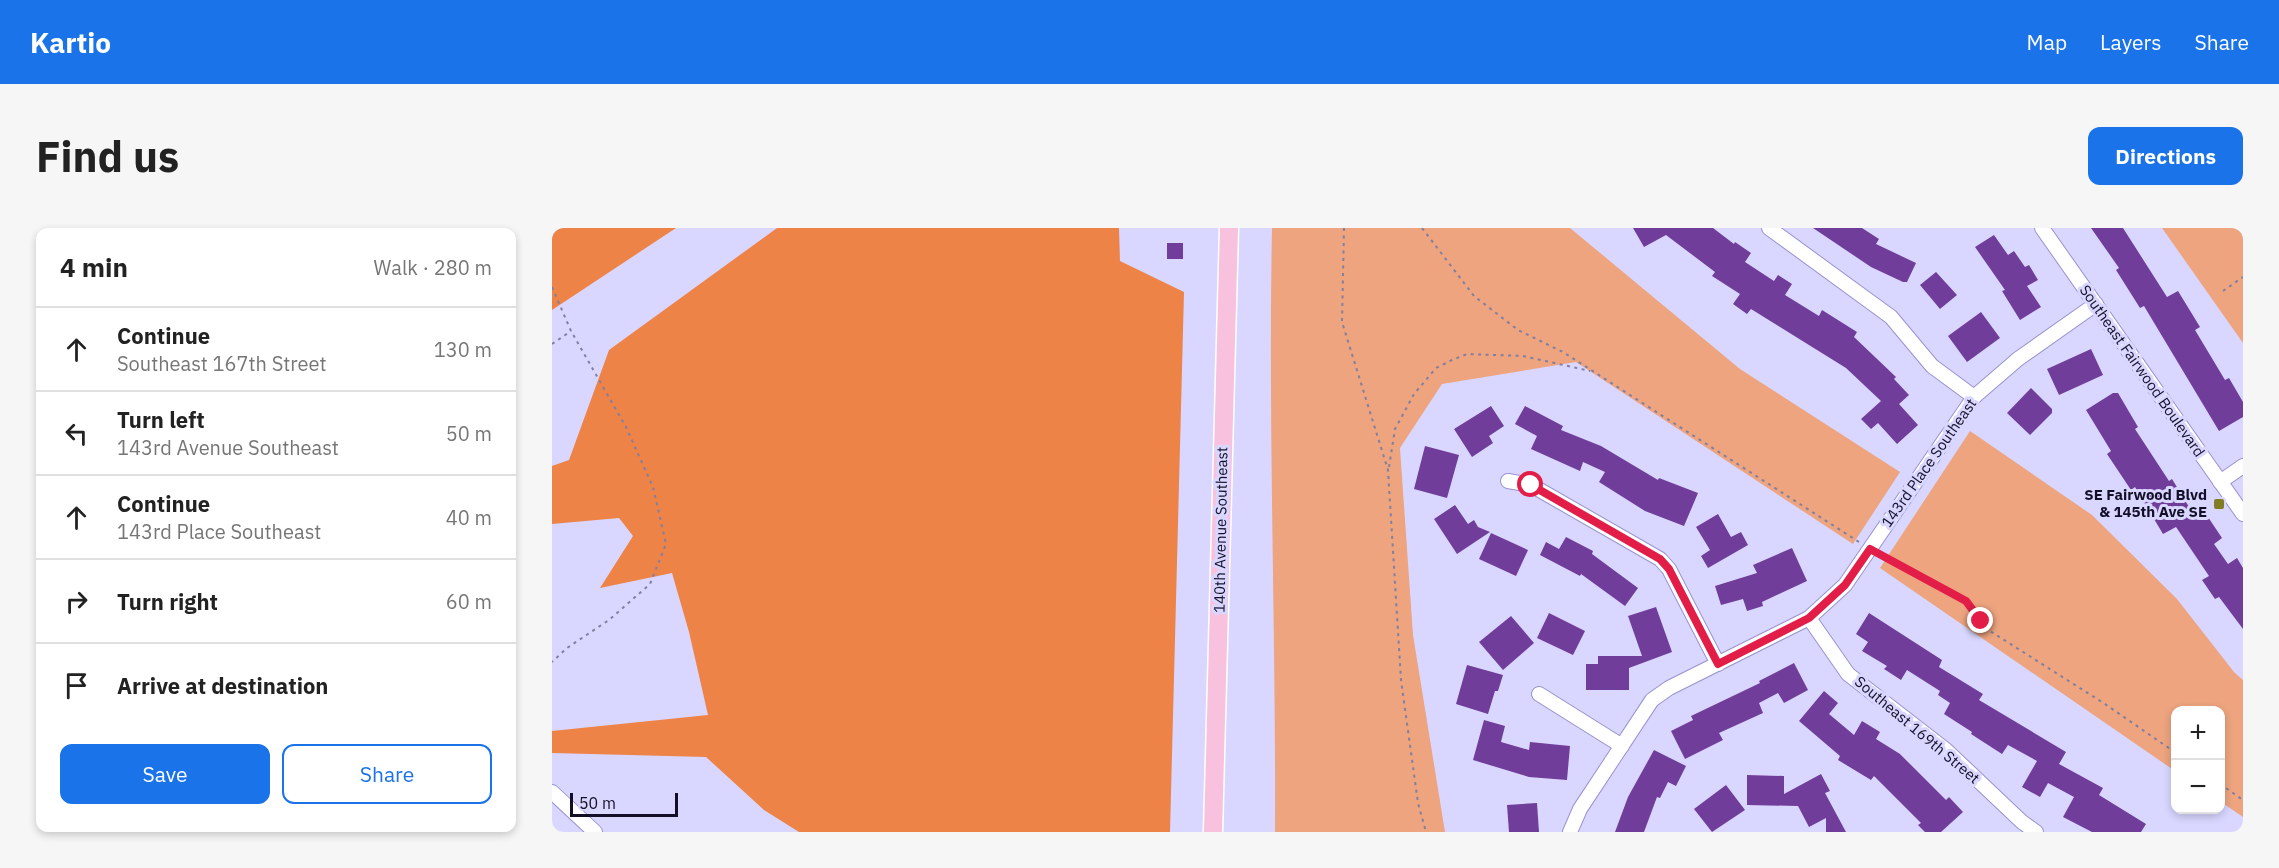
<!DOCTYPE html>
<html lang="en">
<head>
<meta charset="utf-8">
<style>
  body { margin:0; font-family:"IBM Plex Sans",sans-serif; background:#f6f6f6; color:#222 }
  .controls { position:absolute; right:18px; bottom:18px; display:grid; overflow:hidden; border-radius:12px; box-shadow:0 3px 9px #0003 }
  .controls button { width:54px; height:54px; display:grid; place-items:center; padding:0; border:0; border-bottom:2px solid #e0e0e0; background:#fff; color:#222; font:30px sans-serif }
  .scale { position:absolute; left:18px; bottom:15px; width:108px; box-sizing:border-box; padding-left:6px; border:3px solid #120f26; border-top:0; font-size:16px; line-height:21px; white-space:nowrap; color:#120f26; -webkit-text-stroke:4px #d9d7ff; paint-order:stroke }
  .stop { position:absolute; width:18px; height:18px; margin:-14px; border:4px solid #e11d48; border-radius:50%; background:#fff }
  .stop.end { background:#e11d48; border-color:#fff; box-shadow:0 2px 6px #0008 }
  .list { margin:0; padding:0; list-style:none }
  h2 { display:flex; justify-content:space-between; align-items:center; height:78px; margin:0; padding:0 24px; font-size:26px }
  h2 small { font-size:20px; font-weight:400; color:#767676 }
  .list li { display:grid; grid-template-columns:39px 1fr auto; gap:18px; align-items:center; box-sizing:border-box; height:84px; padding:0 24px; border-top:2px solid #e0e0e0 }
  .list b { display:block; font-size:22px; white-space:nowrap }
  .list p { margin:0; font-size:20px; white-space:nowrap; color:#767676 }
  .list em { font-size:20px; font-style:normal; color:#767676 }
  .actions { display:flex; gap:12px; padding:18px 24px }
  .actions a { flex:1; padding:14px 0; border:2px solid #1a73e8; border-radius:12px; text-align:center; font-size:21px; color:#1a73e8 }
  .actions .main { background:#1a73e8; color:#fff }
  .icon { flex:none; width:33px; height:33px; fill:none; stroke:currentColor; stroke-width:2; stroke-linecap:round; stroke-linejoin:round }
  .map { position:relative; flex:none; width:1691px; height:604px; overflow:hidden; border-radius:12px }
  header { display:flex; align-items:center; gap:36px; box-sizing:border-box; height:84px; padding:0 30px; background:#1a73e8; color:#fff }
  header strong { font-size:28px }
  nav { display:flex; gap:33px; margin-inline-start:auto; font-size:21px }
  .intro { display:flex; align-items:center; justify-content:space-between; box-sizing:border-box; height:144px; padding:0 36px }
  h1 { margin:0; font-size:42px }
  .button { padding:15px 27px; border-radius:12px; background:#1a73e8; color:#fff; font-size:21px; font-weight:700 }
  main { display:flex; gap:36px; padding:0 36px }
  aside { flex:1; background:#fff; border-radius:12px; box-shadow:0 3px 9px #0003 }
  .map>svg:first-child { display:block }
  .green { fill:#eda47f }
  .forest { fill:#ee8347 }
  .building { fill:#713d9a }
  .lines { fill:none; stroke-linecap:round; stroke-linejoin:round }
  .minor-casing { stroke:#9892d1; stroke-width:16 }
  .major-casing { stroke:#fff; stroke-width:21 }
  .path { stroke:#827fa0; stroke-width:2; stroke-dasharray:3 4.5; stroke-linecap:butt }
  .minor { stroke:#fff; stroke-width:14 }
  .major { stroke:#f8c1dd; stroke-width:18 }
  .route { stroke:#e11d48; stroke-width:8 }
  .poi-dot { fill:#807d25; stroke:#d9d7ff; stroke-width:2 }
  .labels { text-anchor:middle; stroke-width:6; stroke-linejoin:round; paint-order:stroke }
  .street-label { font-size:15px; fill:#120f26; stroke:#d9d7ff }
  .poi-label { font-size:15px; font-weight:bold; fill:#120f26; stroke:#d9d7ff; text-anchor:end }
</style>
</head>
<body>
<header>
<strong>Kartio</strong>
<nav><a>Map</a><a>Layers</a><a>Share</a></nav>
</header>
<div class="intro"><h1>Find us</h1><a class="button">Directions</a></div>
<main>
<aside>
<h2>4 min<small>Walk · 280 m</small></h2>
<ul class="list">
<li><svg class="icon" aria-label="ahead" viewBox="0 0 24 24"><path d="M12 20V5M6 11l6-6 6 6"/></svg><div><b>Continue</b><p>Southeast 167th Street</p></div><em>130 m</em></li>
<li><svg class="icon" aria-label="left" viewBox="0 0 24 24"><path d="M17 20v-9H6M10 6l-5 5 5 5"/></svg><div><b>Turn left</b><p>143rd Avenue Southeast</p></div><em>50 m</em></li>
<li><svg class="icon" aria-label="ahead" viewBox="0 0 24 24"><path d="M12 20V5M6 11l6-6 6 6"/></svg><div><b>Continue</b><p>143rd Place Southeast</p></div><em>40 m</em></li>
<li><svg class="icon" aria-label="right" viewBox="0 0 24 24"><path d="M7 20v-9h11M14 6l5 5-5 5"/></svg><div><b>Turn right</b></div><em>60 m</em></li>
<li><svg class="icon" aria-label="arrive" viewBox="0 0 24 24"><path d="M6 21V4h12l-3 4 3 4H6"/></svg><div><b>Arrive at destination</b></div></li>
</ul>
<div class="actions"><a class="main">Save</a><a>Share</a></div>
</aside>
<div class="map">
<svg width="1691" height="604" viewBox="0 0 1691 604">
  <rect width="100%" height="100%" fill="#d9d7ff"/>
  <!-- green -->
  <g class="green">
    <path d="M720,0H1018L1188,141L1348,244L1301,316L1024,134L890,156L848,220L861,407L893,604H723C724,403 716,201 720,0Z"/>
    <path d="M1610,0H1691V115Z"/>
    <path d="M1418,203L1540,287L1625,371L1682,444L1691,452V589L1669,574L1668,482H1624L1623,543L1328,340Z"/>
  </g>
  <!-- forest -->
  <g class="forest">
    <path d="M0,0H124L0,82Z"/>
    <path d="M225,0H567L568,33L632,64L618,604H247L212,582L154,529L0,525V503L156,487L137,404L120,345L48,360L81,308L67,290L0,296V238L17,232L57,122Z"/>
  </g>
  <!-- building -->
  <g class="building">
    <path d="M1081,0H1161L1182,16L1183,14L1199,25L1193,34L1222,53L1226,47L1240,56L1233,67L1267,88L1270,82L1305,104L1302,109L1344,149L1342,151L1357,167L1347,176L1366,197L1345,216L1326,195L1319,201L1309,191L1329,173L1294,140L1199,81L1195,86L1181,76L1188,66L1160,48L1163,44L1114,7L1092,19Z"/>
    <path d="M1261,0H1310L1327,11L1324,16L1364,35L1355,54H1351L1319,39Z"/>
    <path d="M1539,0H1571L1615,69L1626,63L1648,99L1643,102L1673,152L1677,150L1691,174V189L1667,203L1592,78L1588,80L1564,42L1567,40Z"/>
    <path d="M1442,7L1456,27L1462,23L1473,39L1477,37L1486,52L1475,58L1489,79L1468,92L1450,63L1453,62L1423,19Z"/>
    <rect x="615" y="15" width="16" height="16"/>
    <path d="M1384,44L1405,67L1388,81L1368,57Z"/>
    <path d="M1429,84L1448,110L1415,134L1396,108Z"/>
    <path d="M1539,121L1551,147L1507,167L1495,141Z"/>
    <path d="M1479,160L1500,181V185L1478,207L1455,185Z"/>
    <path d="M1561,165H1566L1586,199L1583,201L1617,253L1620,251L1645,292L1654,286L1670,310L1662,316L1676,336L1685,330L1691,340V401L1667,369L1663,371L1650,352L1657,348L1624,299L1611,306L1583,259L1579,262L1555,226L1559,223L1534,182Z"/>
    <path d="M939,178L952,198L937,208L941,215L920,229L902,201Z"/>
    <path d="M973,178L1011,198L1009,202L1049,218L1106,252L1107,250L1146,265L1132,298L1093,283L1047,254L1053,244L1031,234L1028,243L979,221L985,208L963,196Z"/>
    <path d="M873,218L907,227L895,270L862,261Z"/>
    <path d="M903,277L916,296L922,292L926,299L938,304L905,326L882,291Z"/>
    <path d="M1166,286L1179,309L1189,304L1196,317L1156,340L1149,328L1158,322L1144,299Z"/>
    <path d="M939,305L976,322L964,348L927,331Z"/>
    <path d="M1014,309L1041,323L1040,326L1086,360L1073,378L1029,346L1028,348L988,327L994,314L1007,321Z"/>
    <path d="M1240,320L1255,353L1210,374L1211,378L1195,383L1191,371L1169,377L1163,358L1205,345L1201,337Z"/>
    <path d="M1104,379L1120,424L1077,440V462H1034V436H1046V428H1090L1076,388Z"/>
    <path d="M997,385L1033,403L1021,427L985,410Z"/>
    <path d="M1317,385L1390,432L1387,439L1431,466L1427,472L1514,524L1507,536L1551,560L1547,567L1594,596L1589,604H1540L1511,589L1522,569L1496,555L1488,569L1470,559L1485,533L1456,517L1450,526L1419,506L1420,504L1392,486L1398,475L1386,467L1388,463L1355,442L1349,452L1332,441L1335,438L1310,423L1316,414L1304,406Z"/>
    <path d="M959,388L982,415L951,442L927,414Z"/>
    <path d="M1242,435L1256,462L1232,475L1226,465L1207,475L1211,485L1167,505L1171,512L1133,531L1119,503L1141,492L1139,488L1208,455L1207,453Z"/>
    <path d="M915,437L951,447L946,463H943L936,486L904,476Z"/>
    <path d="M1272,463L1286,475L1277,486L1302,507L1310,493L1328,504L1324,511L1348,526L1394,572L1397,569L1411,584L1389,604H1373L1366,597L1369,595L1322,548L1319,552L1286,532L1288,528L1247,493Z"/>
    <path d="M932,492L953,498L949,514L977,522L978,514L1018,518L1015,552L977,549L921,532Z"/>
    <path d="M1102,522L1134,538L1124,558L1116,554L1108,570L1105,569L1092,604H1063L1076,569Z"/>
    <path d="M1269,546L1278,563L1273,565L1294,604H1274V590L1257,599L1246,578L1195,577V547L1232,548V566Z"/>
    <path d="M1174,557L1193,582L1160,604L1142,581Z"/>
    <path d="M985,575L987,604H957L955,577Z"/>
  </g>
  <g class="lines">
    <!-- minor casing -->
    <g class="minor-casing">
      <g id="minor">
        <path d="M1217,0L1339,89L1380,138L1422,169"/>
        <path d="M1490,0L1691,286"/>
        <path d="M956,253L979,257L1108,331L1117,341L1166,436"/>
        <path d="M1668,254L1691,238"/>
        <path d="M1257,390L1296,446L1394,522L1470,594L1484,604"/>
        <path d="M987,466L1070,518"/>
        <path d="M0,564L43,604"/>
        <path d="M1018,604L1028,581L1100,472L1117,460L1257,390L1293,357L1422,169L1466,131L1544,76"/>
      </g>
    </g>
    <!-- major casing -->
    <g class="major-casing">
      <path id="major" d="M661,604L677,0"/>
    </g>
    <!-- path -->
    <g class="path">
      <path d="M792,0L790,94L836,242L849,452L866,575L874,604"/>
      <path d="M870,0L922,68L966,102L1011,124L1307,314"/>
      <path d="M0,59L19,103L74,199L101,259L114,316L98,356L57,392L15,420L0,434"/>
      <path d="M1671,63L1691,49"/>
      <path d="M0,116L19,103"/>
      <path d="M837,239L843,201L862,166L884,140L900,132L915,126L971,128L1038,143"/>
      <path d="M1330,328L1415,373L1438,403L1553,476L1624,525"/>
      <path d="M1668,556L1691,572"/>
    </g>
    <!-- minor -->
    <use href="#minor" class="minor"/>
    <!-- major -->
    <use href="#major" class="major"/>
  </g>
  <g class="lines">
    <!-- route -->
    <path class="route" d="M979,257L1108,331L1117,341L1166,436L1257,390L1293,357L1318,321L1414,373L1429,393"/>
  </g>
  <!-- markers -->
  <rect class="poi-dot" x="1661" y="270" width="12" height="12" rx="3"/>
  <g class="labels">
    <!-- street labels -->
    <g class="street-label">
      <text transform="translate(1590 143) rotate(55)" y="5">Southeast Fairwood Boulevard</text>
      <text transform="translate(1377 235) rotate(-55)" y="5">143rd Place Southeast</text>
      <text transform="translate(669 302) rotate(-89)" y="5">140th Avenue Southeast</text>
      <text transform="translate(1365 502) rotate(40)" y="5">Southeast 169th Street</text>
    </g>
    <!-- poi labels -->
    <g class="poi-label">
      <text x="1655" y="272">SE Fairwood Blvd<tspan x="1655" dy="17">&amp; 145th Ave SE</tspan></text>
    </g>
  </g>
</svg>
<div class="controls">
<button>+</button>
<button>−</button>
</div>
<div class="scale">50 m</div>
<div class="stop" style="left:979px;top:257px"></div>
<div class="stop end" style="left:1429px;top:393px"></div>
</div>
</main>
</body>
</html>
